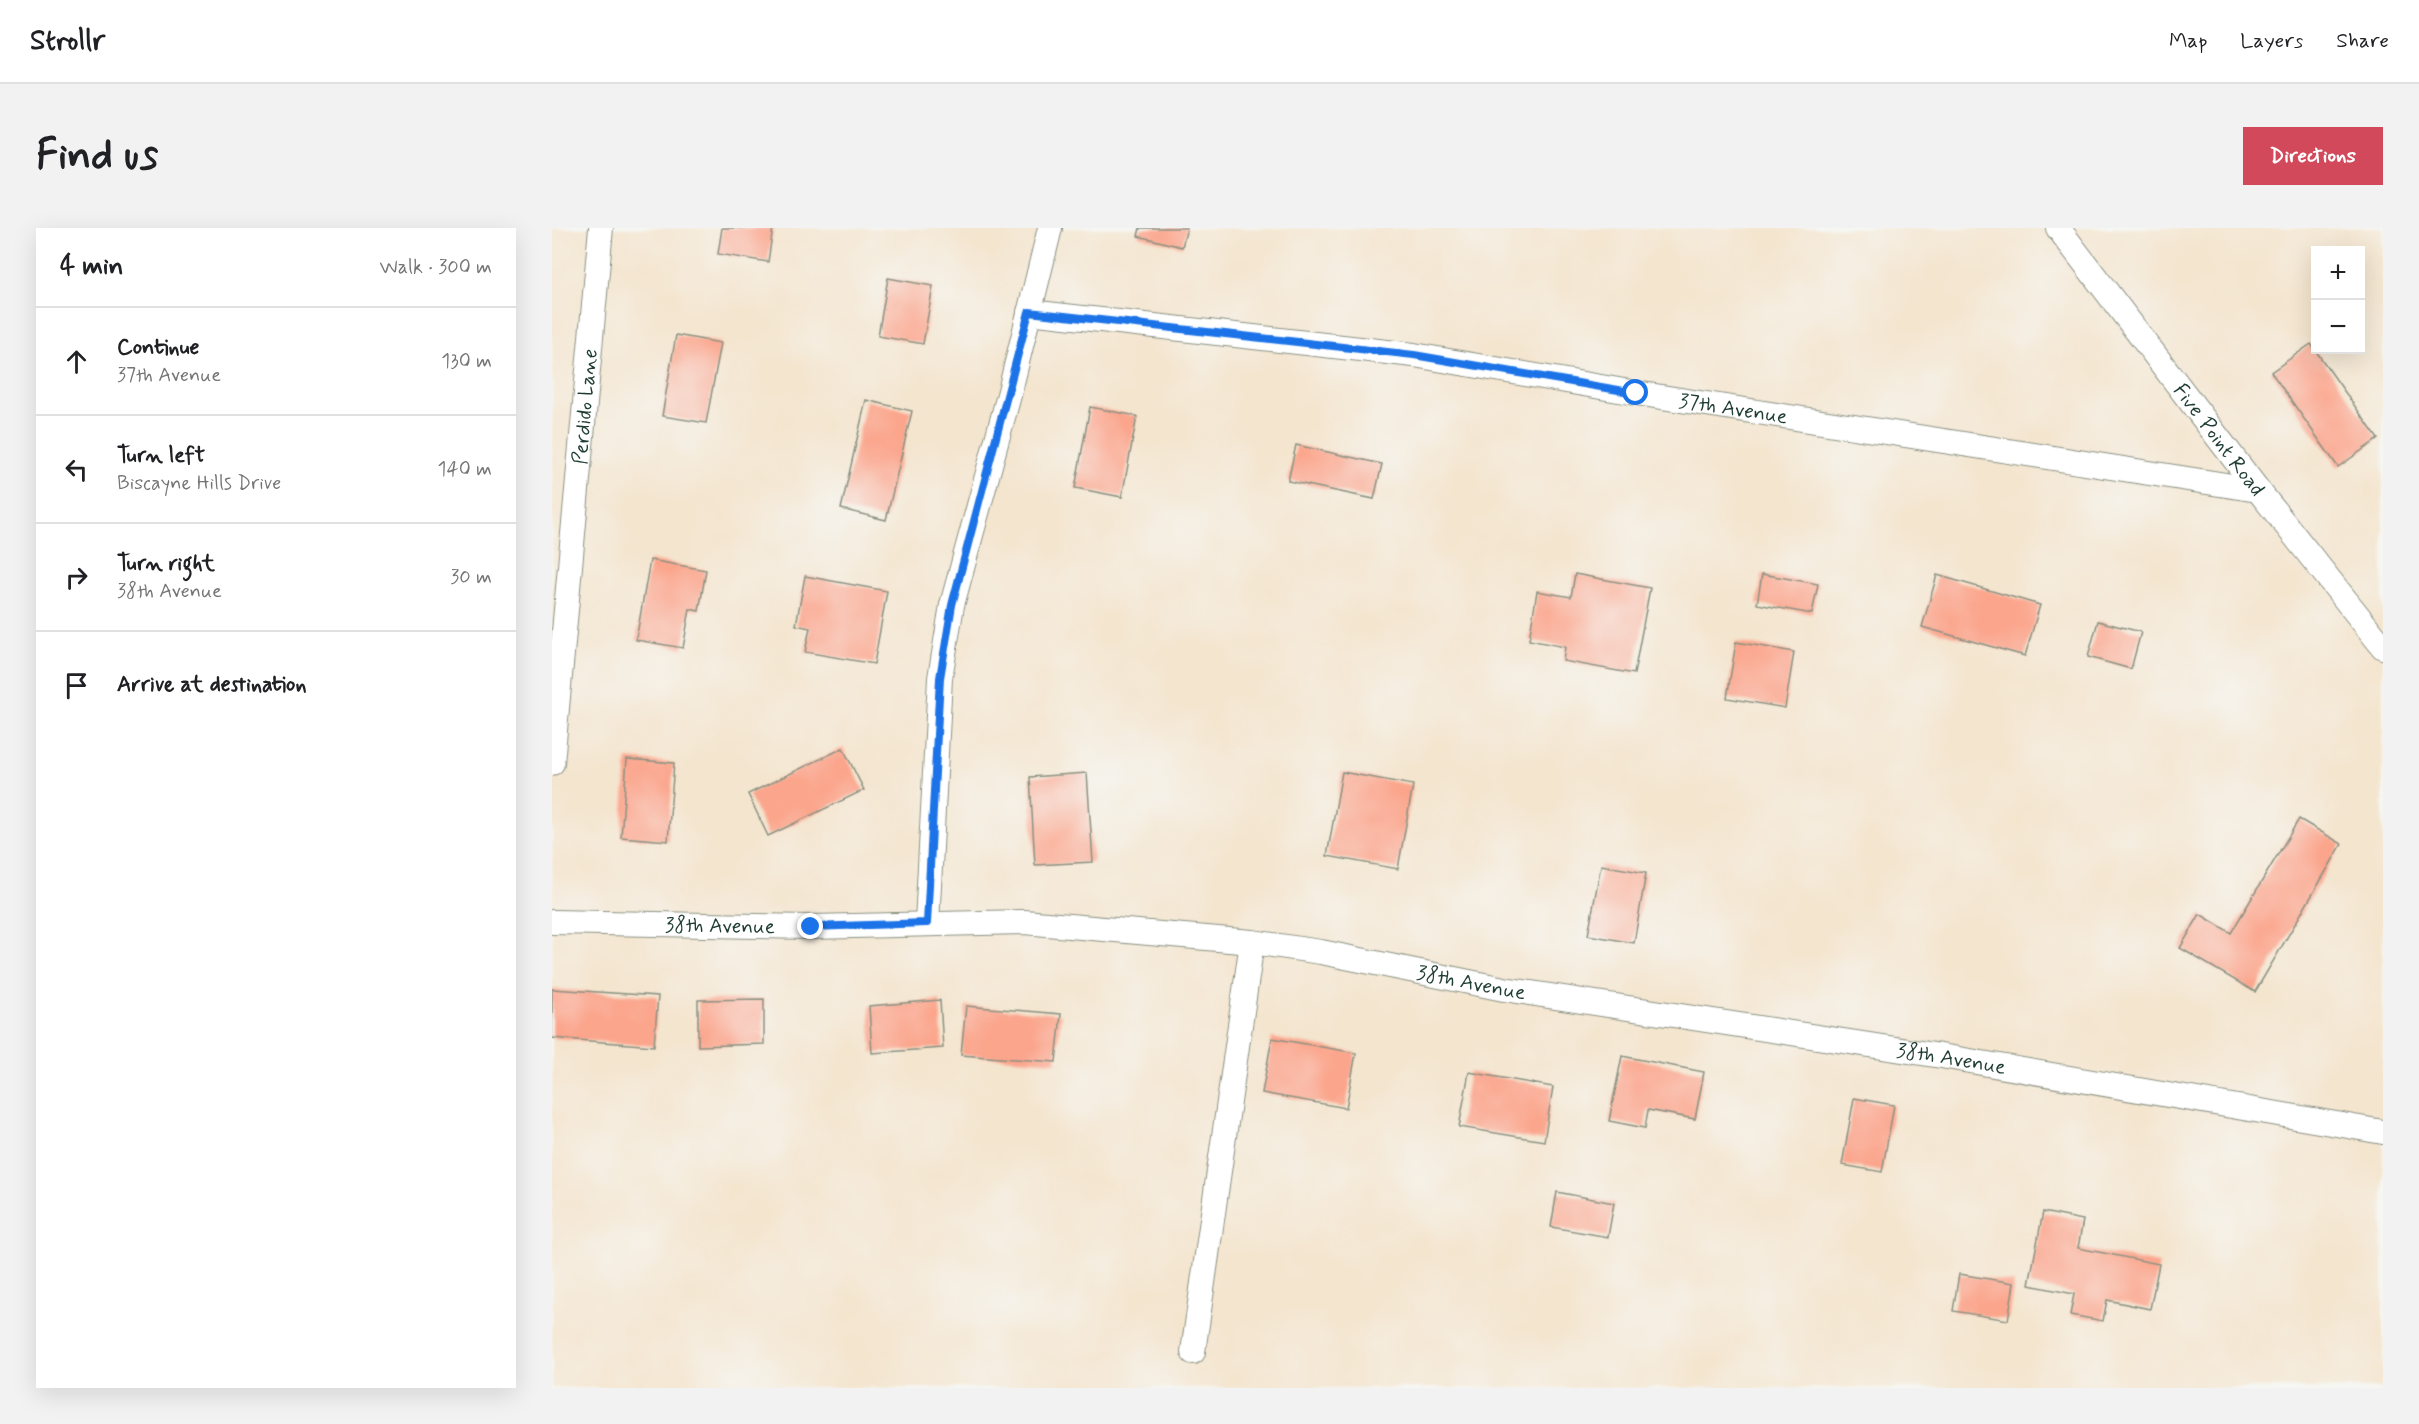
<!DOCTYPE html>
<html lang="en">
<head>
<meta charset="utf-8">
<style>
  body { margin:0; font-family:Mynerve,sans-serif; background:#f2f2f2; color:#202124 }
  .controls { position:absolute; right:18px; top:18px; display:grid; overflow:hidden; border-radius:0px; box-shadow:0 6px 24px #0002 }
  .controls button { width:54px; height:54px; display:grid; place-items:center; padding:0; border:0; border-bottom:2px solid #e0e0e0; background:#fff; color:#202124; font:30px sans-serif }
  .stop { position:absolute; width:18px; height:18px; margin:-14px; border:4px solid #1a73e8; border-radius:50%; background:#fff }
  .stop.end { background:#1a73e8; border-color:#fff; box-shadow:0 2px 6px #0008 }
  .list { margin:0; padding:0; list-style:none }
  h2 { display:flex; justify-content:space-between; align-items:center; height:78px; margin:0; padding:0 24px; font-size:26px }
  h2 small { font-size:20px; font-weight:400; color:#757577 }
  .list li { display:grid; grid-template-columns:39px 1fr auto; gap:18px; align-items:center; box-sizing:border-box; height:108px; padding:0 24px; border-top:2px solid #e0e0e0 }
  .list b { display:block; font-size:22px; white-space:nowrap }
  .list p { margin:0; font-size:20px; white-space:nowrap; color:#757577 }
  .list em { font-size:20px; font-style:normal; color:#757577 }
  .icon { flex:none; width:33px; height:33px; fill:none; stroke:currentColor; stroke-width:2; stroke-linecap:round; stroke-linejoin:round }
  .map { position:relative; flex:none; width:1831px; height:1160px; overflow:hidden; border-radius:0px }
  header { display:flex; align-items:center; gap:36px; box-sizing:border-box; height:84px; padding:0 30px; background:#fff; border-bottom:2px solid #e0e0e0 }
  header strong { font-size:28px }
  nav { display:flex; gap:33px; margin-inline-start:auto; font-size:21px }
  .intro { display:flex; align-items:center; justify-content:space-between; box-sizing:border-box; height:144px; padding:0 36px }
  h1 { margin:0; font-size:42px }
  .button { padding:15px 27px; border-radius:0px; background:#d1495b; color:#fff; font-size:21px; font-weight:700 }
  main { display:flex; gap:36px; padding:0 36px }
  aside { flex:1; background:#fff; border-radius:0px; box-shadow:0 6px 24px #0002 }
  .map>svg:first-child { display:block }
  .building { fill:#fba58c }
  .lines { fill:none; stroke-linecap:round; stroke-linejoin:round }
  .minor-casing { stroke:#8a9182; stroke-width:26 }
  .minor { stroke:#fff; stroke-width:24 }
  .route { stroke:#1a73e8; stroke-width:8 }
  .labels { text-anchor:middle; stroke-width:4.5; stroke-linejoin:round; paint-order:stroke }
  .street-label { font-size:21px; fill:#1f3d34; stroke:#f6f6f2 }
</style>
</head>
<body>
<header>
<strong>Strollr</strong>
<nav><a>Map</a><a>Layers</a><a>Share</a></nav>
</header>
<div class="intro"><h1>Find us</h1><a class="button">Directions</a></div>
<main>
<aside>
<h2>4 min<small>Walk · 300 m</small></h2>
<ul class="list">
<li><svg class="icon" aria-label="ahead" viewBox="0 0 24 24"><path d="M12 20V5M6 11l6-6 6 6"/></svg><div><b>Continue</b><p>37th Avenue</p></div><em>130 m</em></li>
<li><svg class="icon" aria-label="left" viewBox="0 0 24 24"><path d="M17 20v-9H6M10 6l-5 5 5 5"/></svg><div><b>Turn left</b><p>Biscayne Hills Drive</p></div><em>140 m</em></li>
<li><svg class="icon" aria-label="right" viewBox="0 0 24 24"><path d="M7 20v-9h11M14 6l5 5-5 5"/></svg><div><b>Turn right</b><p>38th Avenue</p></div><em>30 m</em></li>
<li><svg class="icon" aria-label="arrive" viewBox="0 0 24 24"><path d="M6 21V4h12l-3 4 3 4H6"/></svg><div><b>Arrive at destination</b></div></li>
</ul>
</aside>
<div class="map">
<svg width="1831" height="1160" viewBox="0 0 1831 1160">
  <rect width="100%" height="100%" fill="#f6f6f2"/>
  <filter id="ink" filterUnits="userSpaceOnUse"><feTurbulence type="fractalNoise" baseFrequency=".0167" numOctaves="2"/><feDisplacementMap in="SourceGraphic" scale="12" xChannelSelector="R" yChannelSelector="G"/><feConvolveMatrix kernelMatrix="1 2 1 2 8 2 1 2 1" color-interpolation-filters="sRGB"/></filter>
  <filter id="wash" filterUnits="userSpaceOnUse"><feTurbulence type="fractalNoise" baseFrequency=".008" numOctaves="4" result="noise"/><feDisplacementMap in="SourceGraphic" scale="24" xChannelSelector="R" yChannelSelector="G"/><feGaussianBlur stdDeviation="1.35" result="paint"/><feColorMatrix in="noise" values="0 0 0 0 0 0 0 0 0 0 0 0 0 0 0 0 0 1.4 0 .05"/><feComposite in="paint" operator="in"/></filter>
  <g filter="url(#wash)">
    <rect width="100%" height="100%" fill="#f4e5cf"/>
    <g id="blocks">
      <!-- building -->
      <g class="building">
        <path d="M170,0H221L216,34L166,26Z"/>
        <path d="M588,0H635L630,19L586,8Z"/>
        <path d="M336,50L381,58L371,116L326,108Z"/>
        <path d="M124,107L169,115L154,195L110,188Z"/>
        <path d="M1759,116L1826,211L1786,239L1719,144Z"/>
        <path d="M314,172L360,183L334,292L289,281Z"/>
        <path d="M538,179L585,188L570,269L523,260Z"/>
        <path d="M744,217L830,236L822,271L736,253Z"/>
        <path d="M98,332L154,342L147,383L138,381L131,420L84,412Z"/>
        <path d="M1023,346L1098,360L1082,446L1011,433L1013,419L977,412L985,363L1019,369Z"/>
        <path d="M1210,346L1266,356L1260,386L1205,376Z"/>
        <path d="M1385,347L1488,377L1473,428L1370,399Z"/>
        <path d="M253,348L335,363L322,436L253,424L258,400L244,397Z"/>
        <path d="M1546,393L1589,404L1579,441L1536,429Z"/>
        <path d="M1184,414L1242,424L1233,480L1175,470Z"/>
        <path d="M291,520L312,562L216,608L196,566Z"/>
        <path d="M75,531L122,535L116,613L69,609Z"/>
        <path d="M790,544L861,557L846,641L775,628Z"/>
        <path d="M535,545L541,634L483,637L478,549Z"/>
        <path d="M1747,591L1790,616L1703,764L1628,720L1648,686L1679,705Z"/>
        <path d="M1049,637L1094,645L1082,715L1036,707Z"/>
        <path d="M0,761L106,768L102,818L0,810Z"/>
        <path d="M212,771V816L146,818V772Z"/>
        <path d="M388,772L391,820L320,825L317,778Z"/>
        <path d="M414,778L509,786L504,834L409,827Z"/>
        <path d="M720,810L804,825L794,880L710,865Z"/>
        <path d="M1070,828L1152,844L1143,891L1096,882L1093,900L1057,893Z"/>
        <path d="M917,844L1001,859L992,913L907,899Z"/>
        <path d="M1302,870L1342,877L1330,944L1290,937Z"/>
        <path d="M1005,964L1062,975L1056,1009L999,999Z"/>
        <path d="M1491,984L1531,992L1526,1020L1607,1036L1598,1081L1555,1072L1551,1093L1518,1087L1522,1066L1477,1057Z"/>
        <path d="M1407,1046L1462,1055L1456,1092L1401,1083Z"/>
      </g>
    </g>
  </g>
  <g filter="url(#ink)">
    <use href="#blocks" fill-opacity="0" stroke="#8a9182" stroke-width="1.5"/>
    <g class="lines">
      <!-- minor casing -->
      <g class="minor-casing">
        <g id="minor">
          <path id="s1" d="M1506,0L1706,262L1831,419"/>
          <path id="s2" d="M477,84L862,127L1084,165L1706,262"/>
          <path id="s3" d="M0,535L49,0"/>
          <path id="s4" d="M0,694L259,699L472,694L700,714L769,724L952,761L1389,828L1831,904"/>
          <path d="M375,695L388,450L400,377L457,167L498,0"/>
          <path d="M641,1124L700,714"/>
        </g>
      </g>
      <!-- minor -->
      <use href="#minor" class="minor"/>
    </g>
  </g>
  <g class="lines" filter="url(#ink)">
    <!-- route -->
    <path class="route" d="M259,699L375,695L388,450L400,377L477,84L862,127L1084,165"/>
  </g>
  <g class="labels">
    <!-- street labels -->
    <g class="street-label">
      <text dy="7" stroke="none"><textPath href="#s3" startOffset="358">Perdido Lane</textPath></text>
      <text dy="7" stroke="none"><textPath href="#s2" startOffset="711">37th Avenue</textPath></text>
      <text dy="7" stroke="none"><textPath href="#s1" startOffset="266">Five Point Road</textPath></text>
      <text dy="7" stroke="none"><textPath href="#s4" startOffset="168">38th Avenue</textPath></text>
      <text dy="7" stroke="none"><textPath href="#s4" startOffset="924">38th Avenue</textPath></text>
      <text dy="7" stroke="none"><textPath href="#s4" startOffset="1410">38th Avenue</textPath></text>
    </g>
  </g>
</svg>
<div class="controls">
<button>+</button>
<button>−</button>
</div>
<div class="stop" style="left:1084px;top:165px"></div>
<div class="stop end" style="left:259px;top:699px"></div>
</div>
</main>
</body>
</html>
